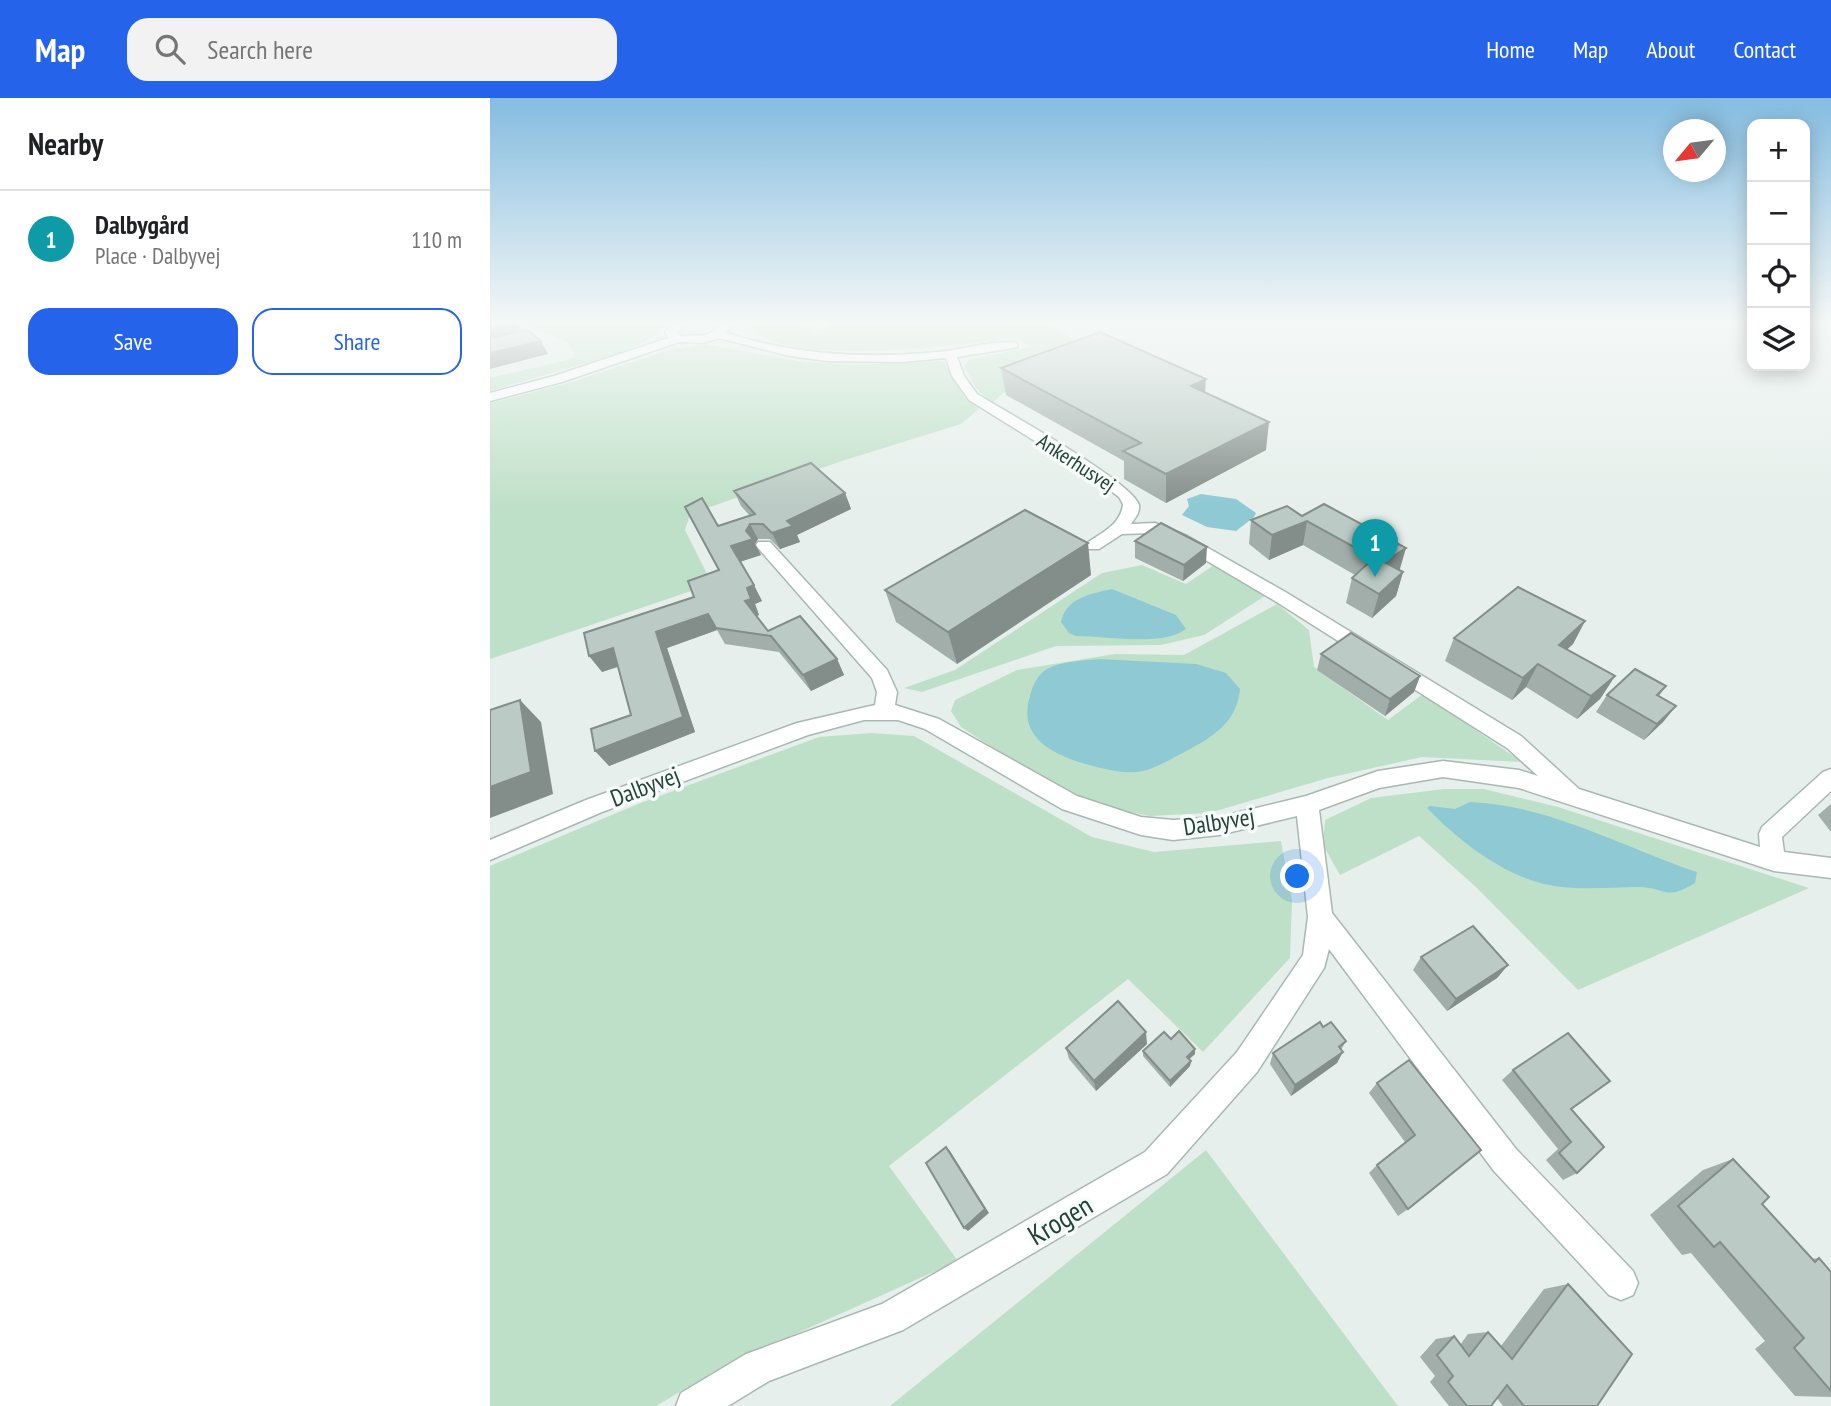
<!DOCTYPE html>
<html lang="en">
<head>
<meta charset="utf-8">
<style>
  body { margin:0; font-family:"PT Sans Narrow",sans-serif; background:#f2f2f2; color:#202124 }
  .controls { position:absolute; right:21px; top:21px; display:grid; overflow:hidden; border-radius:14px; box-shadow:0 4px 18px #0003 }
  .controls button { width:63px; height:63px; display:grid; place-items:center; padding:0; border:0; border-bottom:2px solid #e0e0e0; background:#fff; color:#202124; font:35px sans-serif }
  .compass { position:absolute; left:1173px; top:21px; width:63px; height:63px; border-radius:50%; background:#fff; box-shadow:0 4px 18px #0003; rotate:241deg }
  .you { position:absolute; left:808px; top:779px; width:24px; height:24px; margin:-18px; border:5px solid #fff; border-radius:50%; background:#1a73e8; box-shadow:0 0 0 10px #1a73e833 }
  .badge { display:grid; place-items:center; width:46px; height:46px; border-radius:50%; background:#2563eb; color:#fff; font-size:23px; font-weight:700 }
  .pin { position:absolute; translate:-50% -58px; filter:drop-shadow(0 2px 4px #0008) }
  .pin::after { content:''; position:absolute; top:37px; width:24px; height:21px; background:inherit; clip-path:polygon(0 0,100% 0,50% 100%) }
  .list { margin:0; padding:0; list-style:none }
  h2 { display:flex; justify-content:space-between; align-items:center; height:91px; margin:0; padding:0 28px; font-size:30px }
  h2 small { font-size:23px; font-weight:400; color:#757577 }
  .list li { display:grid; grid-template-columns:46px 1fr auto; gap:21px; align-items:center; box-sizing:border-box; height:98px; padding:0 28px; border-top:2px solid #e0e0e0 }
  .list b { display:block; font-size:26px; white-space:nowrap }
  .list p { margin:0; font-size:23px; white-space:nowrap; color:#757577 }
  .list em { font-size:23px; font-style:normal; color:#757577 }
  .actions { display:flex; gap:14px; padding:21px 28px }
  .actions a { flex:1; padding:16px 0; border:2px solid #2563eb; border-radius:21px; text-align:center; font-size:24px; color:#2563eb }
  .actions .main { background:#2563eb; color:#fff }
  .icon { flex:none; width:38px; height:38px; fill:none; stroke:currentColor; stroke-width:2; stroke-linecap:round; stroke-linejoin:round }
  .map { position:relative; flex:none; width:1341px; height:1308px; overflow:hidden }
  header { display:flex; align-items:center; gap:42px; box-sizing:border-box; height:98px; padding:0 35px; background:#2563eb; color:#fff }
  header strong { font-size:33px }
  nav { display:flex; gap:38px; margin-inline-start:auto; font-size:24px }
  .search { width:490px; height:63px; background:#f2f2f2; display:flex; align-items:center; gap:18px; box-sizing:border-box; padding:0 24px; border-radius:21px; color:#757577; font-size:26px }
  main { display:flex }
  aside { flex:1; background:#fff }
  .map>svg:first-child { display:block }
  .green { fill:#bfe0c8 }
  .water { fill:#8ec9d4 }
  .lines { fill:none; stroke-linecap:round; stroke-linejoin:round }
  .minor-casing { stroke:#a8b8b2; stroke-width:3 }
  .minor { fill:#fff; fill-rule:evenodd }
  .wall { fill:#a1aea9 }
  .shaded-wall { fill:#838d89 }
  .building { fill:#bbcac4; stroke:#838d89; stroke-width:2 }
  .labels { text-anchor:middle; stroke-width:7; stroke-linejoin:round; paint-order:stroke }
  .far-street-label { font-size:21px; fill:#24423a; stroke:#f7fbf9 }
  .street-label { font-size:24px; fill:#24423a; stroke:#f7fbf9 }
  .near-street-label { font-size:28px; fill:#24423a; stroke:#f7fbf9 }
</style>
</head>
<body>
<header>
<strong>Map</strong>
<div class="search"><svg class="icon" aria-label="search" viewBox="0 0 24 24"><circle cx="10" cy="10" r="6"/><path d="M15 15l6 6"/></svg>Search here</div>
<nav><a>Home</a><a>Map</a><a>About</a><a>Contact</a></nav>
</header>
<main>
<aside>
<h2>Nearby<small></small></h2>
<ul class="list">
<li><span class="badge" style="background:#0f9aa8">1</span><div><b>Dalbygård</b><p>Place · Dalbyvej</p></div><em>110 m</em></li>
</ul>
<div class="actions"><a class="main">Save</a><a>Share</a></div>
</aside>
<div class="map">
<svg width="1341" height="1308" viewBox="0 0 1341 1308">
  <rect width="100%" height="100%" fill="#e6efeb"/>
  <!-- green -->
  <g class="green">
    <path d="M31,225H127C143,230 161,225 178,225L159,242L127,256L0,293V280L81,261L84,255L78,244Z"/>
    <path d="M256,225H307V228H318L322,233L335,232L338,225H553L613,255L513,295L501,306L486,290L474,268L479,262L540,249L527,239C477,247 285,273 256,225Z"/>
    <path d="M214,246L314,264L363,267L453,263L475,300L489,311L471,326L355,362L214,411L199,420L195,432L222,486L0,561V305L82,284L180,252Z"/>
    <path d="M652,467L696,486L724,467L775,498L714,537L671,547L566,548L432,594L414,590L465,572L612,475Z"/>
    <path d="M787,506L819,532L824,569L898,622L933,596L1032,664L932,659L838,680L719,715L660,718L606,707L522,662L471,629L461,613L465,602L527,572L625,556L694,557Z"/>
    <path d="M381,635L424,638L602,739L664,754L791,743L802,803L800,860L713,954L638,881L399,1068L468,1163L232,1269L166,1308H0V768L148,706L329,639Z"/>
    <path d="M954,691H994L1068,709L1319,790L1088,892L987,790L929,738L850,777L833,747L835,722L881,700Z"/>
    <path d="M716,1052L908,1308H400Z"/>
  </g>
  <!-- water -->
  <g class="water">
    <path d="M711,396L746,401L766,415L764,419L746,433L717,429L692,417L699,408L697,401Z"/>
    <path d="M622,491L686,517L696,531C673,549 617,538 586,538L579,535L571,524C576,500 600,496 622,491Z"/>
    <path d="M609,561L706,566L736,575L750,591C747,621 728,636 702,650C687,657 670,669 653,673C639,676 624,673 611,670C574,661 525,645 540,598C543,587 547,577 557,571C573,563 591,563 609,561Z"/>
    <path d="M980,704C1059,707 1133,749 1207,774L1205,785C1174,804 1176,789 1149,789C1116,789 1079,794 1047,784C1006,772 966,740 937,710L940,708L965,711Z"/>
  </g>
  <g class="lines">
    <!-- minor casing -->
    <g class="minor-casing">
      <path id="minor" d="M187,225H200L187,234L190,238L217,237L233,225H241L242,227L236,235C306,257 376,261 448,254C471,252 506,241 527,245V249L523,250L467,259L474,278L487,296C513,312 643,384 649,407C650,415 645,420 641,426L665,425L697,438L797,495L1031,638L1089,691L1270,749L1269,736L1272,729L1333,674L1341,671V693L1292,739L1294,754L1341,760V780L1284,773L1029,690L953,679L889,690L829,712L842,815L1026,1051L1143,1173L1148,1185L1143,1197L1131,1202L1119,1197L1004,1073L839,851L834,870L767,974L677,1076L413,1232L279,1283L238,1308H186L191,1295L256,1256L392,1206L655,1054L747,954L813,857L818,819L807,718L729,737L683,742L651,737L572,711L435,631L408,622H374L318,637L112,714L0,762V742L96,702L307,625L385,607L387,594L382,580L268,450L266,447L268,444H280L397,572L407,594L405,607L449,621L587,698L651,719L683,722L729,719L816,698L888,673L953,663L1029,672L1048,678L1017,650L785,503L685,444L663,435L632,436L609,451H597L595,448L597,445C613,434 631,426 633,406L629,399L601,378L479,302L462,278L456,260L412,264L337,263L300,258L229,240L213,245L189,244L72,284L0,303V295L64,278L178,240L175,233Z"/>
    </g>
    <!-- minor -->
    <use href="#minor" class="minor"/>
  </g>
  <!-- wall -->
  <g class="wall">
    <path d="M511,270L715,294L776,352L676,405L634,381V363L516,297Z"/>
    <path d="M244,393L355,395L361,411L307,437L310,444L290,451L280,441H268L265,446L271,457L250,464L272,503L265,506L269,517L266,518L278,533L347,561L354,577L321,593L289,554L235,546L227,532L177,550L205,634L119,668L141,617L128,569L112,574L204,499L229,472L228,428L260,418L251,408Z"/>
    <path d="M812,418L913,474L906,498L882,520L856,505L862,480L865,477L813,447L779,462L759,446L761,422Z"/>
    <path d="M645,443L716,465L693,483L645,460Z"/>
    <path d="M601,477L467,566L406,524L395,492Z"/>
    <path d="M1095,523L1083,546L1077,551L1125,578L1110,601L1087,621L1036,589L1022,602L955,563L964,540Z"/>
    <path d="M831,556L930,578L924,594L895,618L827,572Z"/>
    <path d="M1176,588L1169,598L1186,608L1173,624L1154,642L1106,614L1117,597Z"/>
    <path d="M1341,706V734L1328,717Z"/>
    <path d="M931,859L1018,867L1007,880L957,913L923,872Z"/>
    <path d="M833,929L856,943L851,952L847,965L801,998L780,966L783,955Z"/>
    <path d="M681,941L705,956L699,961L701,963L700,968L680,989L653,958V953Z"/>
    <path d="M657,946L606,993L579,961L576,950Z"/>
    <path d="M1023,972L1081,1011L1087,1075L1073,1082L1056,1062L1068,1051L1012,982Z"/>
    <path d="M887,985L991,1052L918,1111L908,1118L879,1075L887,1067L915,1044L879,995Z"/>
    <path d="M1243,1061L1272,1106L1322,1161L1329,1160L1341,1174V1299L1305,1298L1265,1251L1275,1243L1201,1155L1192,1157L1160,1117L1213,1072Z"/>
    <path d="M1078,1186L1107,1308H1013L1007,1300L1001,1308H959L940,1284L945,1278L930,1259L946,1241L964,1238L970,1247L978,1236L998,1234L1011,1248L1054,1191Z"/>
  </g>
  <!-- shaded-wall -->
  <g class="shaded-wall">
    <path d="M21,225H27L34,237L0,244V230Z"/>
    <path d="M51,243L58,256L0,271V255Z"/>
    <path d="M716,281L714,308L701,288Z"/>
    <path d="M779,324L776,352L676,405V376Z"/>
    <path d="M355,395L361,411L307,437L310,444L290,451L282,435L297,423Z"/>
    <path d="M817,423L813,447L779,462L782,437Z"/>
    <path d="M260,426L268,441L265,446L271,457L249,464L241,448L256,433Z"/>
    <path d="M598,445L601,477L467,566L458,534Z"/>
    <path d="M717,449L716,465L693,483L694,467Z"/>
    <path d="M916,450L909,474L894,464Z"/>
    <path d="M913,474L906,498L882,520L889,496Z"/>
    <path d="M264,487L272,503L265,506L269,517L264,519L255,503L257,490Z"/>
    <path d="M218,516L227,532L177,550L205,634L119,668L105,653L193,619L166,534Z"/>
    <path d="M1095,523L1083,546L1057,570L1069,547Z"/>
    <path d="M123,550L135,566L112,574L99,558Z"/>
    <path d="M347,561L354,577L321,593L313,577Z"/>
    <path d="M1048,566L1036,589L1022,602L1033,580Z"/>
    <path d="M930,578L924,594L895,618L900,601Z"/>
    <path d="M1125,578L1110,601L1087,621L1101,598Z"/>
    <path d="M30,602L51,624L63,696L0,720V689Z"/>
    <path d="M1186,608L1173,624L1154,642L1167,626Z"/>
    <path d="M1018,867L1007,880L957,913L966,901Z"/>
    <path d="M656,934L657,946L606,993L604,983Z"/>
    <path d="M705,951V956L696,964L697,959Z"/>
    <path d="M853,954L847,965L801,998L805,987Z"/>
    <path d="M701,963L700,968L680,989V983Z"/>
    <path d="M456,1049L460,1053L499,1115L478,1133L474,1130Z"/>
  </g>
  <!-- building -->
  <g class="building">
    <path d="M0,225H21L0,230Z"/>
    <path d="M37,232L51,243L0,255V240Z"/>
    <path d="M610,234L716,281L701,288L779,324L676,376L633,353L651,345L511,270Z"/>
    <path d="M321,365L355,395L297,423L303,428L282,435L273,426H260L256,433L263,441L241,448L264,487L257,490L261,501L255,503L278,533L310,518L347,561L313,577L281,538L226,530L218,516L166,534L193,619L105,653L101,631L141,617L123,550L99,558L94,535L204,499L198,483L229,472L195,409L212,400L228,428L265,416L244,393Z"/>
    <path d="M834,406L916,450L894,464L913,474L889,496L862,480L884,460L817,423L782,437L761,422L797,408L812,418Z"/>
    <path d="M535,412L598,445L458,534L395,492Z"/>
    <path d="M671,425L717,449L694,467L645,443Z"/>
    <path d="M1028,489L1095,523L1069,547L1125,578L1101,598L1048,566L1033,580L964,540Z"/>
    <path d="M861,535L930,578L900,601L831,556Z"/>
    <path d="M1145,571L1176,588L1167,597L1186,608L1167,626L1117,597Z"/>
    <path d="M30,602L41,674L0,689V612Z"/>
    <path d="M983,828L1018,867L966,901L931,859Z"/>
    <path d="M628,903L656,934L604,983L576,950Z"/>
    <path d="M830,924L833,929L841,924L856,943L849,949L853,954L805,987L783,955Z"/>
    <path d="M689,933L705,951L697,959L701,963L680,983L653,953L674,934L681,941Z"/>
    <path d="M1078,935L1120,983L1081,1011L1114,1049L1087,1075L1069,1055L1081,1044L1023,972Z"/>
    <path d="M919,962L991,1052L918,1111L887,1067L925,1037L887,985Z"/>
    <path d="M456,1049L495,1111L474,1130L436,1065Z"/>
    <path d="M1243,1061L1279,1099L1272,1106L1325,1164L1329,1160L1341,1174V1293L1304,1250L1314,1240L1230,1144L1224,1149L1188,1108Z"/>
    <path d="M1078,1186L1142,1256L1107,1308H1034L1017,1287L1001,1308H977L958,1284L963,1278L947,1257L964,1238L979,1258L998,1234L1022,1261Z"/>
  </g>
  <!-- sky -->
  <linearGradient id="sky" x2="0" y2="1"><stop stop-color="#84bce0"/><stop offset="0.55" stop-color="#f4f8f6"/><stop offset="1" stop-color="#f4f8f6" stop-opacity="0"/></linearGradient>
  <rect width="1341" height="408" fill="url(#sky)"/>
  <g class="labels">
    <!-- far-street labels -->
    <g class="far-street-label">
      <text transform="translate(586 365) rotate(33)" y="7">Ankerhusvej</text>
    </g>
    <!-- street labels -->
    <g class="street-label">
      <text transform="translate(155 689) rotate(-21)" y="8">Dalbyvej</text>
      <text transform="translate(729 724) rotate(-9)" y="8">Dalbyvej</text>
    </g>
    <!-- near-street labels -->
    <g class="near-street-label">
      <text transform="translate(570 1122) rotate(-31)" y="10">Krogen</text>
    </g>
  </g>
</svg>
<div class="controls">
<button>+</button>
<button>−</button>
<button><svg class="icon" aria-label="locate" viewBox="0 0 24 24"><circle cx="12" cy="12" r="6"/><path d="M12 2v4M12 18v4M2 12h4M18 12h4"/></svg></button>
<button><svg class="icon" aria-label="layers" viewBox="0 0 24 24"><path d="M12 4l9 5-9 5-9-5zM3 14l9 5 9-5"/></svg></button>
</div>
<svg class="compass" viewBox="-18 -18 36 36"><path d="M0-13l5 13h-10z" fill="#e53935"/><path d="M0 13l5-13h-10z" fill="#757577"/></svg>
<div class="you"></div>
<div class="pin badge" style="left:885px;top:479px;background:#0f9aa8">1</div>
</div>
</main>
</body>
</html>
